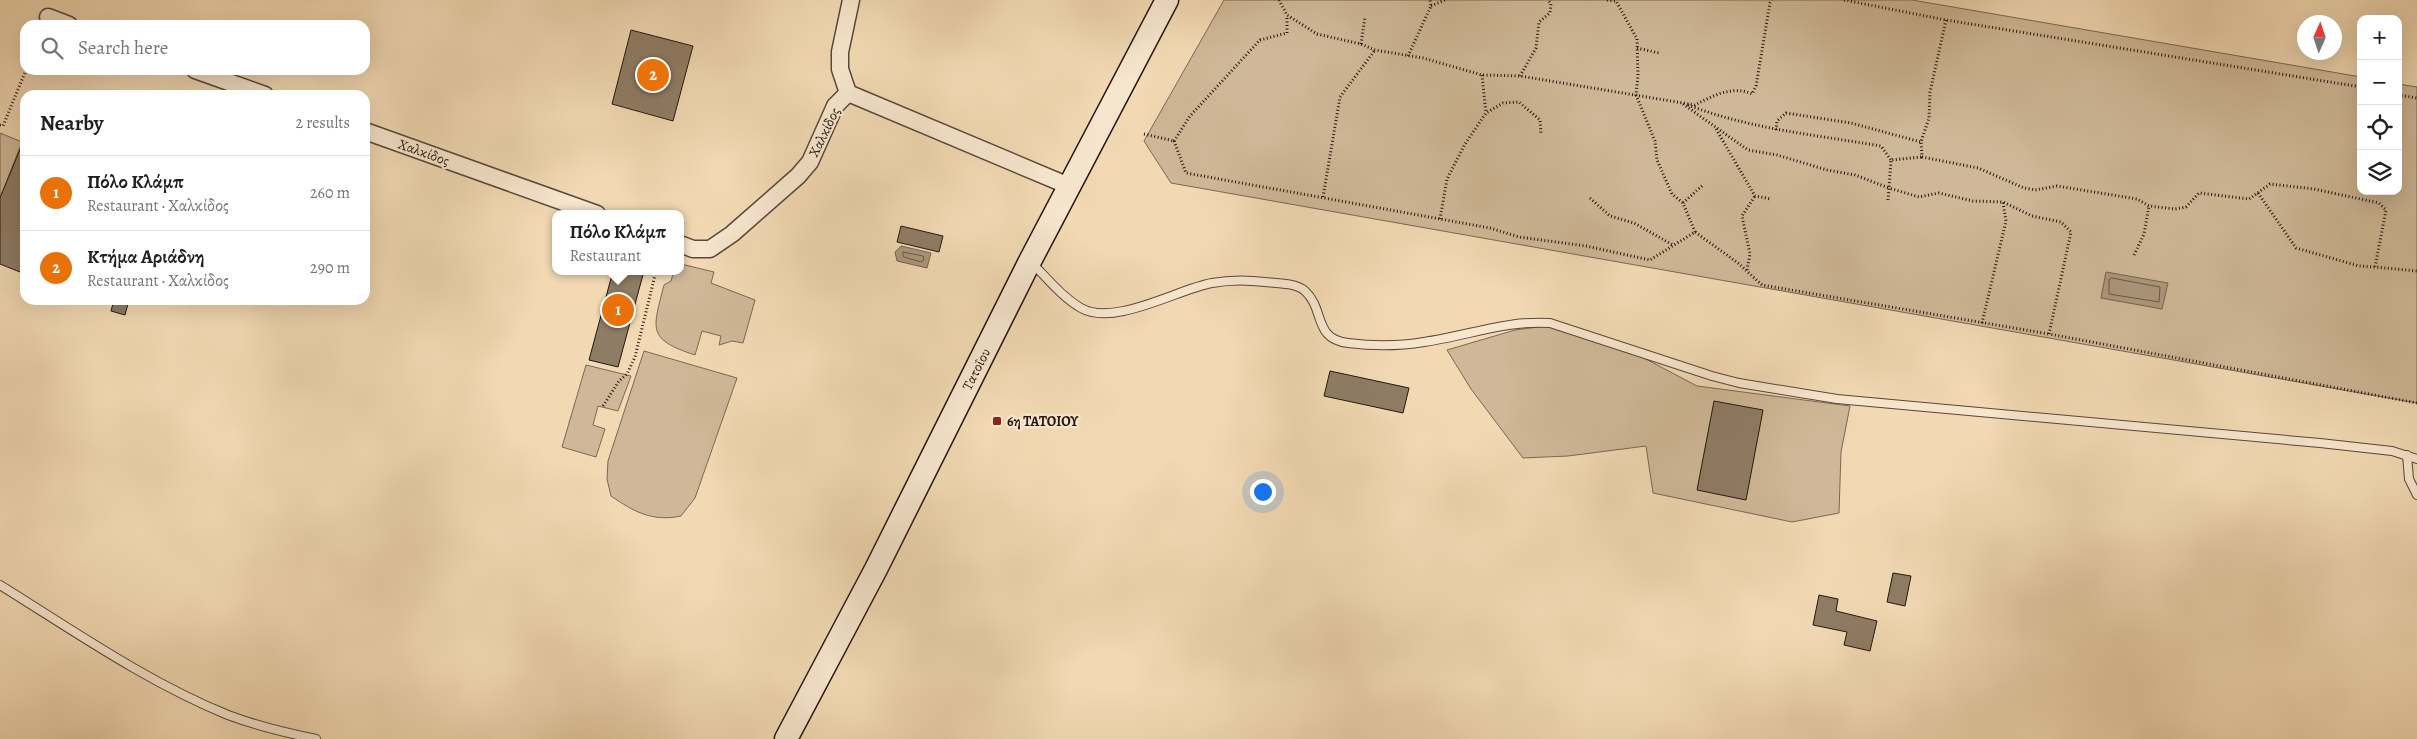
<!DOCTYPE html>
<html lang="en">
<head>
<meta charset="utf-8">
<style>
  body { margin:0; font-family:Alegreya,serif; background:#f2f2f2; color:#202124 }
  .controls { position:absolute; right:15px; top:15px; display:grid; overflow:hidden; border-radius:10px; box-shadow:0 5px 20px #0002 }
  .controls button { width:45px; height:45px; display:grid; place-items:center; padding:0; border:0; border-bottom:1px solid #e0e0e0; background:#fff; color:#202124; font:25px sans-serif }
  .compass { position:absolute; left:2297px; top:15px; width:45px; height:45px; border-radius:50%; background:#fff; box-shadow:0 5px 20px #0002; rotate:3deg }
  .you { position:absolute; left:1262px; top:491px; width:18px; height:18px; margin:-12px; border:4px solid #fff; border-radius:50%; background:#1a73e8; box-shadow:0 0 0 8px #1a73e833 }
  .badge { display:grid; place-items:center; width:32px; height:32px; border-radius:50%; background:#b45309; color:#fff; font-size:16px; font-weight:700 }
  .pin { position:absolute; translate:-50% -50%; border:2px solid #fff; box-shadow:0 1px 5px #0006 }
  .popup { position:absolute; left:552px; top:210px; width:132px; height:65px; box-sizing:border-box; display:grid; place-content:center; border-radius:10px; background:#fff; filter:drop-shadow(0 1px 4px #0005); font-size:16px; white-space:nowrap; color:#757577 }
  .popup b { font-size:19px; color:#202124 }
  .popup::after { content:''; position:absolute; left:50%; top:100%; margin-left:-10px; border:10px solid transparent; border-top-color:#fff }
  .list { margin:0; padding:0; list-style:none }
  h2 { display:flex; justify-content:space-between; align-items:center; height:65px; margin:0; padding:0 20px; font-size:21px }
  h2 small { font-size:16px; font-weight:400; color:#757577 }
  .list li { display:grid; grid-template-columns:32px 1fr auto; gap:15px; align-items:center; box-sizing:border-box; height:75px; padding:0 20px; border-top:1px solid #e0e0e0 }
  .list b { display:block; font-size:19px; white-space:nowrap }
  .list p { margin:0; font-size:16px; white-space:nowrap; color:#757577 }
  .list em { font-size:16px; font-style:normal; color:#757577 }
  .icon { flex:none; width:28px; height:28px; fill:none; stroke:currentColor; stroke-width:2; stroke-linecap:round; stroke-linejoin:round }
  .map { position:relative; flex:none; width:2417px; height:739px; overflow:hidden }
  .search { position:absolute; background:#fff; box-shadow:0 5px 20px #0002; left:20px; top:20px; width:350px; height:55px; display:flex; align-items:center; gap:12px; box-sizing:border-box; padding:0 18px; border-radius:15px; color:#757577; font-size:19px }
  .panel { position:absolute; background:#fff; box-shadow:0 5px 20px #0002; left:20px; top:90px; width:350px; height:215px; border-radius:15px }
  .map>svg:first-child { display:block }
  .green { fill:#cfb897; stroke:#796854 }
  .water { fill:#ac977c; stroke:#756451 }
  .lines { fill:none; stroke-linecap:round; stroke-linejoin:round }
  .shore { stroke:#685746; stroke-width:1 }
  .building { fill:#8f7c65; stroke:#231710 }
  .lane-casing { stroke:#574839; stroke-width:10 }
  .street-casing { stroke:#574839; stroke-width:19 }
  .secondary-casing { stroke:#231710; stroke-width:25 }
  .path { stroke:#231710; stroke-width:3; stroke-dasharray:1 2.5; stroke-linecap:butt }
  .lane { stroke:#f7e6ce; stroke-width:8 }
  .street { stroke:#f7e6ce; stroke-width:16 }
  .secondary { stroke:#f7e6ce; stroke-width:22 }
  .poi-dot { fill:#8f2418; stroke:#f7e6ce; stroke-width:2 }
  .labels { text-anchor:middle; stroke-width:4.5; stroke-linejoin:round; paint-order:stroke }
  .street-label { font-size:14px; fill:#231710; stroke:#f7e6ce }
  .poi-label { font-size:14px; font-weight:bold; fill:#231710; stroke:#f7e6ce; text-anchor:start }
</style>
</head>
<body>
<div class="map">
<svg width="2417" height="739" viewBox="0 0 2417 739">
  <rect width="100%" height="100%" fill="#f2d9b3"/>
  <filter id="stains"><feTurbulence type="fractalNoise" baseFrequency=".004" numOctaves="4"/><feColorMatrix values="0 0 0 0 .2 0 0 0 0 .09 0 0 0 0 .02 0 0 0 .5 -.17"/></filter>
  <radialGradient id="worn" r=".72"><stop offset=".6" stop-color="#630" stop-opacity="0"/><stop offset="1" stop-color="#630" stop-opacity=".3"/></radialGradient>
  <!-- green -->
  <g class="green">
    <path d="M1224,0H1912L2361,77V191H2398V84L2417,87V403L1171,183L1144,141Z"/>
    <path d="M0,133L22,142L0,198Z"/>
    <path d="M681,264L714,272L711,283L755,300L743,343L732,341L719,345L721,336L702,331L695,355C646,339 653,329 664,285L671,281L674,271H680Z"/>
    <path d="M1554,325L1625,348L1697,386L1850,406L1841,452L1839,513L1792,522L1653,493L1646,446L1568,456L1523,458L1471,389L1447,350L1515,330Z"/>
    <path d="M644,351L737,378L695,498L681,516C653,522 634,512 611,496L607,479L608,461Z"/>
    <path d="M586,365L631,376L618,411L598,406L593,425L605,429L596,457L562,447Z"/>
  </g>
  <!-- water -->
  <g class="water">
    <path d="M901,246L931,253L927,268L897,261L895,252Z"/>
    <path d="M2106,272L2168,283L2162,309L2101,298Z"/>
  </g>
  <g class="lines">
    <!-- shore -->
    <g class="shore">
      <path d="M903,252L923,256L924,260L921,262L904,257Z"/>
      <path d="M2112,278L2160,287L2159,302L2109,294V280Z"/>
    </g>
  </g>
  <!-- building -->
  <g class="building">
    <path d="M631,30L693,46L673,121L612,104Z"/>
    <path d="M25,137V274L0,264V198Z"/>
    <path d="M901,226L943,236L939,252L897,242Z"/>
    <path d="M613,271H644L618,367L589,360Z"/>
    <path d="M114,300H129L125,315L111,311Z"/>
    <path d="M1330,371L1409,388L1403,413L1324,396Z"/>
    <path d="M1714,401L1763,410L1746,500L1697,490Z"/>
    <path d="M1893,573L1911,576L1905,606L1887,602Z"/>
    <path d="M1819,595L1838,599L1836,611L1877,621L1870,651L1844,645L1847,632L1813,625Z"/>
  </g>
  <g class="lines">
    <!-- lane casing -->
    <g class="lane-casing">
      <g id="lane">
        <path d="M1031,262C1047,278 1062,297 1081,308C1114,327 1178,289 1212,283C1228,280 1249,280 1265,282C1277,283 1296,283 1305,291C1325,309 1313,339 1348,343C1372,346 1400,346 1424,342C1467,336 1506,320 1550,323L1712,376L1739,383L1837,399L2320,443L2392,451L2417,459"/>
        <path d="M2407,455L2409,479L2417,495"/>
        <path d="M0,585C74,631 147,682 228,715C257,726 287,733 316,739"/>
      </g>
    </g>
    <!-- street casing -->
    <g class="street-casing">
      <g id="street">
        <path d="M48,17L69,25"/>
        <path d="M195,70L265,95"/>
        <path d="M848,93L840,69V52L851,0"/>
        <path d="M365,131L597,214"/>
        <path d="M680,244L693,249H710L732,234L798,176L810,162L835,106L848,93L1069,186"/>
      </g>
    </g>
    <!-- secondary casing -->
    <g class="secondary-casing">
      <path id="secondary" d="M786,739L876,569L1030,261L1167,0"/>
    </g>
    <!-- path -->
    <g class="path">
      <path d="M1279,0L1287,15L1317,34L1361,44L1375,50L1423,58L1482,75L1520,76L1695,105C1712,96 1733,85 1752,94L1756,86L1770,3L1772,0"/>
      <path d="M1607,0L1616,1L1637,39L1638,76L1636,95L1655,141L1657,160L1672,194L1683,203"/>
      <path d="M1844,0L1946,20L2361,87"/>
      <path d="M1431,6L1445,0"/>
      <path d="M1946,20L1930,92L1929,118L1921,142L1922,157L1978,168L2024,188L2035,190L2057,186L2137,199L2149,206L2175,209L2186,207L2199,193L2249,199L2270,184L2314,189L2379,203L2386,210L2375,267L2417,271"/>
      <path d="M1361,44L1365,17"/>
      <path d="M1637,48L1659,53"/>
      <path d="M1408,56L1431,6L1430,0"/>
      <path d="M1482,75L1486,113"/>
      <path d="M1520,76L1536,48L1539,22L1550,13L1551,4L1548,0"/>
      <path d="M2398,95L2417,98"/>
      <path d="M1683,104L1748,150L1777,155L1827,170L1855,175L1889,188L1891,160L1922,157"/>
      <path d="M1688,105C1750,129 1816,135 1881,146L1891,160"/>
      <path d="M0,125L3,126L26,70"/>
      <path d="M1716,129L1755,196L1771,199"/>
      <path d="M1776,130L1777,121L1786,113L1851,123L1921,142"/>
      <path d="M1144,134L1174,141"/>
      <path d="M1174,141L1186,173L1490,228L1519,237L1586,246L1650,260L1695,232L1738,263L1762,285L2049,334"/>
      <path d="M1174,141L1190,116L1260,40L1287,33V16"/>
      <path d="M2258,193L2296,248L2359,266L2375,267"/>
      <path d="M1323,197L1340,97L1375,50"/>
      <path d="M1590,198L1610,216L1634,223L1673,245"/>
      <path d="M1888,200L1889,188L1919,197L1939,193L1973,201L2003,202L2032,216L2061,222L2071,232L2049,334L2417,403"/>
      <path d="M1440,219L1447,179L1465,144L1486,113L1503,103L1519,102L1540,120L1541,135"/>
      <path d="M1695,232L1683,203L1703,185"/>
      <path d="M2134,255L2144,234L2149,206"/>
      <path d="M1747,270L1750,254L1742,216L1755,196"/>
      <path d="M1982,323L2006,221L2003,202"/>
      <path d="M603,406L619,381L627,374L635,357L656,271"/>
    </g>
    <!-- lane -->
    <use href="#lane" class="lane"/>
    <!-- street -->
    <use href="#street" class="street"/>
    <!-- secondary -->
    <use href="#secondary" class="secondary"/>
  </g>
  <!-- markers -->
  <rect class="poi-dot" x="992" y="416" width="10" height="10" rx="2.5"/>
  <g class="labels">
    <!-- street labels -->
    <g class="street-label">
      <text transform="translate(824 132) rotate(-64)" y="5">Χαλκίδος</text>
      <text transform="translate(424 152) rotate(20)" y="5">Χαλκίδος</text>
      <text transform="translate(976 369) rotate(-63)" y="5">Τατοΐου</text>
    </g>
    <!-- poi labels -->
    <g class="poi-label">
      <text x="1007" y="426">6η ΤΑΤΟΙΟΥ</text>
    </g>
  </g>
  <rect width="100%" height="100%" filter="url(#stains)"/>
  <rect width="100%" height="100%" fill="url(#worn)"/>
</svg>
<div class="controls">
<button>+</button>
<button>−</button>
<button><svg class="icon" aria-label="locate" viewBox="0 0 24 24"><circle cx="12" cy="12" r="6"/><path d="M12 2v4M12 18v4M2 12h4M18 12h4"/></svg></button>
<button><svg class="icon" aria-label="layers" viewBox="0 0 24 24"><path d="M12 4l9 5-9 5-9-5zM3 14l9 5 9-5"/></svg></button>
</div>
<svg class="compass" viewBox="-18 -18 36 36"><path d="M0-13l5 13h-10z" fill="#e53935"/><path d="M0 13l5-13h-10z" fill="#757577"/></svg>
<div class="you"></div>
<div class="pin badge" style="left:618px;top:310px;background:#e8710a">1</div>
<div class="popup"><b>Πόλο Κλάμπ</b>Restaurant</div>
<div class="pin badge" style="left:653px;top:75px;background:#e8710a">2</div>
<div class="search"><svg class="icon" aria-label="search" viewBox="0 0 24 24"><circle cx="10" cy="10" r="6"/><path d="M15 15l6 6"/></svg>Search here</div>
<section class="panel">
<h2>Nearby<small>2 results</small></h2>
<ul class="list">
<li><span class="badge" style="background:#e8710a">1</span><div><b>Πόλο Κλάμπ</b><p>Restaurant · Χαλκίδος</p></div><em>260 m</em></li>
<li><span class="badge" style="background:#e8710a">2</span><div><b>Κτήμα Αριάδνη</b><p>Restaurant · Χαλκίδος</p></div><em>290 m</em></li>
</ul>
</section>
</div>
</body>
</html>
